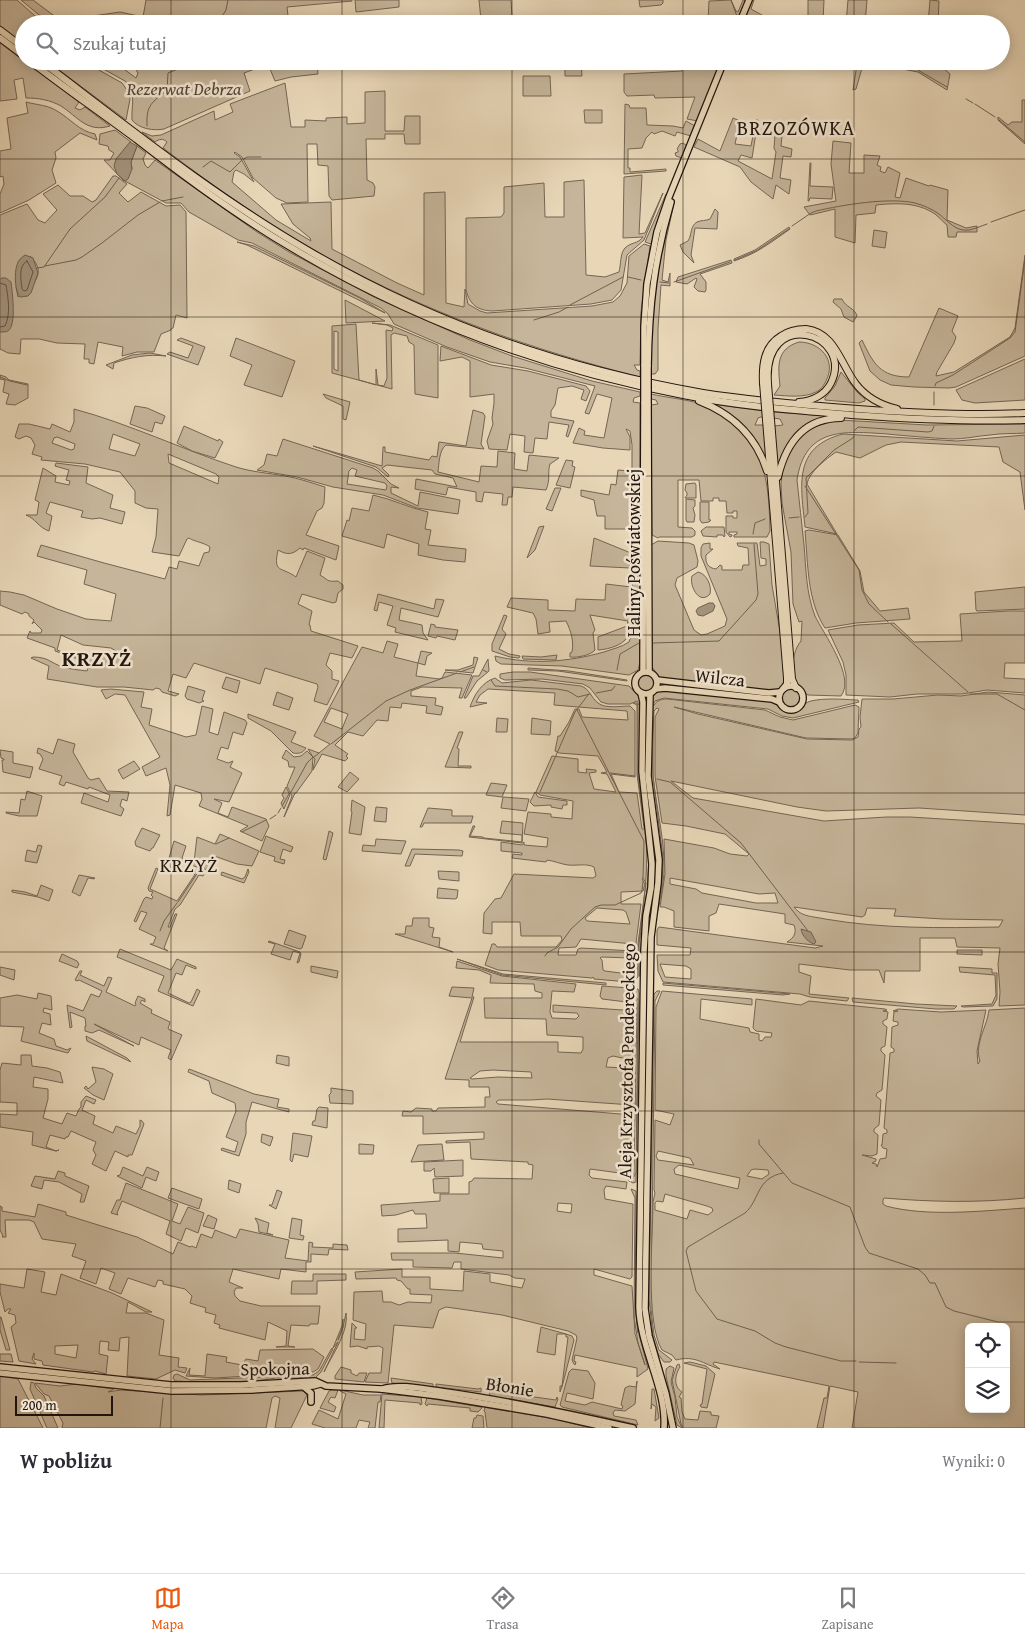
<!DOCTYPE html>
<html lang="pl">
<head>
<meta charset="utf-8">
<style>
  body { margin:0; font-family:"Gentium Book Plus",serif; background:#f2f2f3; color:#2b2b33 }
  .controls { position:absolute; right:15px; bottom:15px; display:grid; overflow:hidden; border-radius:8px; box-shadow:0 2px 12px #0003 }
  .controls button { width:45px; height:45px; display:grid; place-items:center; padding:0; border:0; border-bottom:1px solid #e1e1e2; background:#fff; color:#2b2b33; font:25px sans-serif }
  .scale { position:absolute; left:15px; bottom:12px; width:98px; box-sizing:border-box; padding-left:5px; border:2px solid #21150d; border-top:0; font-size:14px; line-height:18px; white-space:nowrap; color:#21150d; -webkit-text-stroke:4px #f0e4d0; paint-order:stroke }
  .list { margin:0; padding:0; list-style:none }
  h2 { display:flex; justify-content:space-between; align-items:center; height:65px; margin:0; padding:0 20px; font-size:21px }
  h2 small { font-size:16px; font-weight:400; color:#7c7c81 }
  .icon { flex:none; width:28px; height:28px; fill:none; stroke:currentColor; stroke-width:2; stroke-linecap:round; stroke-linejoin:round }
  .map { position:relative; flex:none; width:1025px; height:1428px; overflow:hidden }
  .search { position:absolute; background:#fff; box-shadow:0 2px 12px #0003; left:15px; right:15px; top:15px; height:55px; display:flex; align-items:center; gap:12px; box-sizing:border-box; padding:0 18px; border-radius:28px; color:#7c7c81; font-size:19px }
  .sheet { height:145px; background:#fff }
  nav { display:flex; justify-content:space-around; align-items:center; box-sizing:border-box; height:70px; border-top:1px solid #e1e1e2; background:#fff; font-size:14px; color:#7c7c81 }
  nav a { display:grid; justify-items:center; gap:2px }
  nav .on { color:#ea580c }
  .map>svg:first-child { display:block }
  .green { fill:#c6b59a; stroke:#746554; fill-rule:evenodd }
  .water { fill:#a4947d; stroke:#706150 }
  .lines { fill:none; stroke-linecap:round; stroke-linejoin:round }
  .shore { stroke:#625445; stroke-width:1 }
  .stream { stroke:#706150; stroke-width:1 }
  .major-casing { stroke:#21150d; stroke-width:8 }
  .highway-casing { stroke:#21150d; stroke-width:8 }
  .major { stroke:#e8d6b7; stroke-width:5.5 }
  .highway { stroke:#e8d6b7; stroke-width:6 }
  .major-bridge-casing { stroke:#21150d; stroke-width:8; stroke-linecap:butt }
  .highway-bridge-casing { stroke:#21150d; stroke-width:8; stroke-linecap:butt }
  .major-bridge { stroke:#e8d6b7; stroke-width:5.5 }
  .highway-bridge { stroke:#e8d6b7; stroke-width:6 }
  .grid { fill:none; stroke:#21150d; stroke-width:1; stroke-opacity:0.55 }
  .labels { text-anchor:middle; stroke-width:5; stroke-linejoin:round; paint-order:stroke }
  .park-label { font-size:18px; font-style:italic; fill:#534537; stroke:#f0e4d0 }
  .street-label { font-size:18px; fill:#21150d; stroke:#f0e4d0 }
  .neighbourhood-label { font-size:19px; letter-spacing:1px; fill:#21150d; stroke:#f0e4d0 }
  .quarter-label { font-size:20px; letter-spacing:1px; fill:#21150d; stroke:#f0e4d0 }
  .district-label { font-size:22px; font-weight:bold; letter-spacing:1px; fill:#21150d; stroke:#f0e4d0 }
</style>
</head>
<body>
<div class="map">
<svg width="1025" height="1428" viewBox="0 0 1025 1428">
  <rect width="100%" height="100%" fill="#e8d6b7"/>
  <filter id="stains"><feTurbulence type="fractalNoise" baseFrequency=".004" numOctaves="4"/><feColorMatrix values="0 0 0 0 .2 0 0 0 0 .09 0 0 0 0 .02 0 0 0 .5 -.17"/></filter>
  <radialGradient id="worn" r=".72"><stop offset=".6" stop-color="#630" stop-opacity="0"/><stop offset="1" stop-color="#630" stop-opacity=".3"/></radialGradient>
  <!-- green -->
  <g class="green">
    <path d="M0,0H17L44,24H24V44L0,26Z"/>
    <path d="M21,0H33L65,24H47L44,19Z"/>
    <path d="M146,0H352V1L287,7L289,24H142V22L125,18L117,19L113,24H94L93,16L120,12L143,17Z"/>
    <path d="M355,0H399V7L356,12Z"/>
    <path d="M479,0H511L512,17L481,20Z"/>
    <path d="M639,0H663V3L661,5L640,7Z"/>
    <path d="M731,0L736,11L738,12L743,0H746L737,24H683L708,21L709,1Z"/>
    <path d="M751,0H754L751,9L776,23L784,24H741Z"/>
    <path d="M808,0H824L823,21L832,24H808Z"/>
    <path d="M848,0H867L865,24H846Z"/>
    <path d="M930,0L939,1L938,24H928Z"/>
    <path d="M0,43L79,102L75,108L80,110L85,107L110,126C87,133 78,117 61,106C50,100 39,98 26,98L23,78L14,80L17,99L0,101Z"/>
    <path d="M47,61H83L122,83L129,93L130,99L126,120Z"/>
    <path d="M89,61H113L136,78L138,73L133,65L134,61H317L318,74L291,77L275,81L268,64L244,73L250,91L164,129C154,131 139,129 132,120C131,106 137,93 125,81Z"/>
    <path d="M565,61H581L582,76H565Z"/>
    <path d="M687,61H721L698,121L687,119L695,97L655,98L654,95L627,96L624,92V74L682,71Z"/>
    <path d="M855,61H864L856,89L853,90L857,64Z"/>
    <path d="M871,61L892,63L898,61V64L913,67L914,65L922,66V61L936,62L950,74L947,90L918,72L871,63Z"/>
    <path d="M523,76H550L551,96H523Z"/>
    <path d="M285,83L291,127H305V120L326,121V118L347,117V124L365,123V92L385,91V131H404L405,116H420V144H405L404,134H385V139H366L367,177V180L373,183L375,187L374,196L332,200L329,196L328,166L318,165L317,144H307L308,202L287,203L276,198L253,178L242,157L235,152L234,153L240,157L254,182L244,174L236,170L234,172L232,182L276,220L311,241L310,238L293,224L281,204L331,202L332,249L397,283L424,295V193L445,192L446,303L464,307L465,289L468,304L480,311L487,313L592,306L613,302L620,296L627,283L629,256L644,244L650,246L641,312L640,365H634L637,370L640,371V377C530,349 430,314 330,259C271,227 216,188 163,148L167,142C163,138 159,139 155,142L142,132L152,136L161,135L214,111L215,120L233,112L230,104Z"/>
    <path d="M1022,100H1025V144L998,120V117L1008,125L1012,122H1022Z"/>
    <path d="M26,102C37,105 48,105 57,111C71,119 79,131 95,134L97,140L80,133L55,152L56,158L52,170L56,183L29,200L0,213V194L4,184L3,176L0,177V151L11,149L7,118L28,113Z"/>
    <path d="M625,104L629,105L630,108H646L647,125L673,126L683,128L686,121L695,126L691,136L677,132L675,136L662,131L654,134L652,132L646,138L642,148L628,149V168H630V172L666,169V171L624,174Z"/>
    <path d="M584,110H602V123H585Z"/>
    <path d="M733,118L740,121L735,144L751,146L756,120H758L752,158L741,155L738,161L772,179L776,152L774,148L775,135L782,136L781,146L792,149L791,157L783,156L780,178L791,180L789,194L776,185L773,199L751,182L740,167L694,147L698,139L720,151Z"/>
    <path d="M115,130L131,142L123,152L132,169L131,162L137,146L146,153L143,159L145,165L148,168L155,160L257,232L289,252L374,297L470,340L512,356L592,381L640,392V396L634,398L633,402L640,403V500H636L635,513L632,517V445L630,431L626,429L630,437V450L603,448L573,443L579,428L585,431L584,435L604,438L612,398L597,394L589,414L585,413L595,386L525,368L490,362L447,347L394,324L388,314L381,308L252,243L238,240L189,212L181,203H166L123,180L104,160H110L114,153L109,150L108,146L99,144L100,134Z"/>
    <path d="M833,141L851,143L849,173H864V155L880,156L877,165L881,167L880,171L885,173L888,167L900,173L895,197L900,198L906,178L929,186L930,185L948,190L947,220L966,228L977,226V232H957L956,237H948L947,225C943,222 939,217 935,214C917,202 896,203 876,205L875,213L856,215L855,243L835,237V209L810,215L804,207L836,201L831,164Z"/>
    <path d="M683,143L687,146L682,158L676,156L675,153L678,152V150L677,149L680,144Z"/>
    <path d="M810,163H811L810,186L833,187L832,199L810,198L809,201H808Z"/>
    <path d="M642,175L639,234L645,233L663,193L644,240L627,255L621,290L612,300L591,304L492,311C477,310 470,305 466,290V218L501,217L504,213V187L544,183L545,217H564V182L584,180L586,275L605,277L619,272C621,265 620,253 625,248C631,242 638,244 643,237L623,238L624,177Z"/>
    <path d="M113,176H116L127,184L119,193L128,202L141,192L166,206L180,205L186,212L187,318L176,315L173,328L171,329V330L161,334L154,352H137L122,356L123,347L98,342L94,364L89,363V359H84L85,344L57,343L39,339H21L20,354L8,353L0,349V215L27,204L38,220L45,223L57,210L43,194L58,185L70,196H83L92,202L96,200ZM30,256C48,273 33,286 18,297L16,287Z"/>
    <path d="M666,194H667L651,244L645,242Z"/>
    <path d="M673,202L674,203L666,240L662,280L668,282L670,273V286L661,285L658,329V370L655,374H651C649,316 659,258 673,202Z"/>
    <path d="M715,209L718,212L717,229L695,228L691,255L694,263L683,252L680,245L688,241C692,235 690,226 697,222C701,220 706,221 710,219Z"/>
    <path d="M789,227L790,229C770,243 758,253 734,261V259L755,250Z"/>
    <path d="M874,230L887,232L885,248L872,246Z"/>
    <path d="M237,242L254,246L360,298L385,313L247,245Z"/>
    <path d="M1025,255V356L956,387L949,388L914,387L891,385L880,380L870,371L859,343L862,340C873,363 880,377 909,377L939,308L958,316L952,331L956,337L954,343L937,372L936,376L954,372L1010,337L1015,328Z"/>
    <path d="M731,260L732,263L700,274L706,282V290L705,292L698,291L694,287L697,279L696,278L687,284L676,282L678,277Z"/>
    <path d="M834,299H842C845,307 855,308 857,316L853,322L844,317L841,309L833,302Z"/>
    <path d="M345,300L385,321L346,323Z"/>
    <path d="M372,323L390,325L438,345V398L415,394L414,345L409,342L407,336L394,333L391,335L392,389L332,373V326L356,324L359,380L376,385V369L378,385L384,386L387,378L386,330L392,331L393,328L387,325ZM334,331L338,332V371L334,369Z"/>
    <path d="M181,338L205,347L198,365L167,354L170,352L188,358L193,346L177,340Z"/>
    <path d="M236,338L295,361L282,397L244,385L252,365L230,356Z"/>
    <path d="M799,342C820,342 837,360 826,381C824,385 821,390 816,392C804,398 788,396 774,395L780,386C778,366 776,349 799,342Z"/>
    <path d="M441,346L491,365L528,371L586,386L590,391L586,401L581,399L584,390L572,386L558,388L555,405L551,411V417L574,421L568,437L566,436L569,425L549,422L547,439L535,438L533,453L524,452L525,436L510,434L507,450L489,449L487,441L493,424L492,418L494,403V394L470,397V361L462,357L440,361Z"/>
    <path d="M150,353L166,356C147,354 132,357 114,363L113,369L106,365L132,355Z"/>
    <path d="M1025,359V400L975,403L962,400L956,390Z"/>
    <path d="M841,372L857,392L865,399V401L859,403L825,400V398L835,386Z"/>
    <path d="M0,375L6,377L9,380L28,384V398L15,405L6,404L9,394L3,392L5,380L0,379Z"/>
    <path d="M323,394L350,402L346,420L343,419V406L326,398Z"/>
    <path d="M651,394C668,398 687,399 704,405C763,427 769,476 770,531L767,537H734V535L737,534V532H729V534L732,535V536L730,537L726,532V516H733V518H737V511H733V513H727L726,501H719V498H713V501H701L699,480H678V527L692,528L695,531V535L692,537H659L658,538L652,535L651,405L658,404L656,400L651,399Z"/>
    <path d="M712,404L764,411V416L758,418L755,425H765L768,469L758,446Z"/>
    <path d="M135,406L147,408L165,416L162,424L155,422L152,432L130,424Z"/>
    <path d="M74,409C130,424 181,449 236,467C252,472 268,473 285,476C298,478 312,483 325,487L324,503L322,508L317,511L306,535L339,546L336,560L304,548L303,550L300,548C292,555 287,555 278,550C273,574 281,566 296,577L307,551L325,558L320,575C329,580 326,582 338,581L343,585V589L338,593L336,602L333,603L302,594L298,604L312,611L309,625H310L311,631L358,646L352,658L330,653L326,665L332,671V679L339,681L327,705L314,701L318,687L317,684L265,668L260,684L194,663L186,678L173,674L168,691L179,694L175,696L162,692L160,689L156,688L153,690L124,687H97L47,679L49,666L31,658L33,657C49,657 50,663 63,667C70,669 79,670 87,671L89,665L78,659L55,651V648L27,638L30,631L31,633H41L42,630L34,622L32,624L34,620L29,616V614L25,612L22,614L0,605V591L10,592L24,595L57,609L86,619L111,621L116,594L84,584L87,570L37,556L41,545L104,563L165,579L169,567L177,569L179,561L199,566L204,553L209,552L210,547C203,542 195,542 189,538L187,539L179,556L152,552L156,537L158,509L146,508L135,503V491L120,472L85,464L41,460L42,457L32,454L35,445L31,438L26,436L19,439L15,437L19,424H29L50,429L52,424L70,432L74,422ZM113,434L140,444L135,456L109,449ZM57,437L75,444L74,449L71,450L52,443L54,438ZM168,454L216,474L219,477L218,484L169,463ZM61,635L83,645L111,648L121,654L77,657L57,650Z"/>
    <path d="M473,410L483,413L485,416L481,444L484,449L446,445C439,450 439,464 438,472L479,482L481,466L497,467L498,451L515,453L514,469L527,471L529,455L559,458L550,464C547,474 551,478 546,490L513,487L512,497H508L507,505H502L503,494L484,492L482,502L476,501V492L448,487L446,495L415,489L416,479L457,487L453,478L435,474L432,470L387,465L382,468L389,475L388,477L376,467L313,446L382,466L383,447H385V452L429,460L432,456L437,457L439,442L466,446Z"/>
    <path d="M773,412L830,416L798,432L778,472L774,426L783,425L780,419L773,418Z"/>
    <path d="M839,420L927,425L1025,424V433C1014,434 1002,433 990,435C977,436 965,439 952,439C930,438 908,436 887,434C844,431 805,427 797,480C799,502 802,523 804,545C806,568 806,593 815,616C823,633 856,677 841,696L808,695C790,686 789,655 801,641L802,621L799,622L793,604L791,552L782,503L781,484L783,464L798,438L813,427Z"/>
    <path d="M184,426L218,441L219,439L223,442L215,458L192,451L177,443Z"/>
    <path d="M843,434L957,441L1025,435V510L1020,472L1003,462L999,447L901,442L886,445L860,458L836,452C826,459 809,472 807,484L837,534L805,527C801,486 792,447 843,434Z"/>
    <path d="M283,439L373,468L378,471L391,484L399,488L391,487V493L418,506L420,492L460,500L458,514L417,508L383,495L333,487L297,477L257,470L264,465L267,454L277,456ZM352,468L357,470L355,476L385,483L387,486L386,490L347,484L349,471Z"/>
    <path d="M566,460L573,461L572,466L575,467L570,488L556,485Z"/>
    <path d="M56,463L88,467L86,483L113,495L110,508L125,512L122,524L100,518L92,519L81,517L83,511L50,502L46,513L52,516L49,531C39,528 35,518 26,515H37L39,502L35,500L43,468L56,476L55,482L69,485L70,481L66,480L69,470L55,466Z"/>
    <path d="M618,470L630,471V529H605V516H597L594,500L581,496V490L609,495L611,484L616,485Z"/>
    <path d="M695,483L696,485V498H685L687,495V493L685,490L686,484Z"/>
    <path d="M555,488H561L552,511L546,509Z"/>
    <path d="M373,495C392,499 409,508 428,512L425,529L431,530L428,545L466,549L465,562L443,560L418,555L419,544L387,534L384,548L342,536L347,520L349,521L352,508L369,511Z"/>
    <path d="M686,499L695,500V506L693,508L695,515L694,522H687L686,520Z"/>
    <path d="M637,502H640V662L638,670L629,675L562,666L501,664L496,661L495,656C532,665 568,662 604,652C612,649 622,647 629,642L633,631L632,519L637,513Z"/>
    <path d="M700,502H709V520H711L709,522L702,523L700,520Z"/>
    <path d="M544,526L535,550L527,558L539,527Z"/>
    <path d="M706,527H724L725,536L724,537L723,535H717V537L703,536L701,531Z"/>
    <path d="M809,530L838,535L860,571L864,592L880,611L908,608L910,619L856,623L825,628C807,601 808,563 805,531Z"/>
    <path d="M594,538L631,553L630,568L590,566Z"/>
    <path d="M658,541L689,543L694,545L698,561L697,567L677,578L675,585L694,630L701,635L707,634L725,626L727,619L701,556V548L703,544L710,543V549H713L706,555C705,563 708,568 716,569L720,565L722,566V570H742L743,565H749L748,548L738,546L737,543H757L760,566L766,565V559L761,558L760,542H764L769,544L772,585L781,638L784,681L781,688L774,691L661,679L652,667L651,663V545Z"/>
    <path d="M698,572C707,574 712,586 710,594C699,606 689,585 692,576Z"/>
    <path d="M606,584L631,587L630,632C626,645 610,649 598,650V637L627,626L628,621L590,615L595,630L593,633L595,650C591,655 577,658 570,657V653L572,652C574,641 571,631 566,621L549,622L550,632L538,634L536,619L533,613L507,607L511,598L548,600V610L575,611L576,599L605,600Z"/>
    <path d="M1025,587V609L977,611L976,610L975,592Z"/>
    <path d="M378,594L434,609L436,599L444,600L438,617L401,608L399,620L422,625L423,633L428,640L395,632L396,628L387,625L393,606L379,602L377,611L374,610Z"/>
    <path d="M1008,611H1025V663H1005L1004,678L1025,679V693L987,690L962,694H917L890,697L846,695V675L843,662L828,630L858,625L894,623L914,642L962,641L960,614Z"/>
    <path d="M504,615L507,616L502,629L506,634L499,649L509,654L520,656L519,658L510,657L492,651V644Z"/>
    <path d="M431,624L435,625V627L458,630L455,640L437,636L436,638L428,636Z"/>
    <path d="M387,641L398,644L394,657L418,663L421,651L432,653L427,656L425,665L418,663L416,676L439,679L442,678L445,672L472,675L462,698H459L462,688L422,687L411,691V696L436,698L435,705L443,707L441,715L426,713L427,706L402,703L401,708L390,707L388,721L377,720L363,736L348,732L335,745L348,754L346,756L348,758L345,761L322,754L313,770L315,759L313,757L312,771L296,793H295L284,817L292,796L287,786L295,767H289L288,761L282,758L286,750L294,757L301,756L307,751L313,757L308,749L319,753L330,744L314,736L362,647L383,653ZM331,708L348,714L342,729L324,722Z"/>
    <path d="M557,655L556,660L523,659L522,656L541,657Z"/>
    <path d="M474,657L478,658L473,673L445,670H458L473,665Z"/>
    <path d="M488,659L489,671L477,681L466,698H464L473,676H479Z"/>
    <path d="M528,668L569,671L627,680V681L558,671L528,670Z"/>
    <path d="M513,672H530L629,686L640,698L641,709L637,701L630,704H608L601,702L590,688L583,684L542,679L505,680L500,678V674Z"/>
    <circle cx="646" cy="683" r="9"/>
    <path d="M226,677L240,681L237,693L222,688Z"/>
    <path d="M495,678L502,683L531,680L581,686C590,689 591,698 598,703C605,709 621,706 630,706L635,711V777L611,774L619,792L637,793L642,829H645C650,868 643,904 639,942C637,953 638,965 638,977L636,979H632L637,968L638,943L646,883L643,878L642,879L645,884L643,891L621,892V904H641L636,943V967L629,982L594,979L593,977L592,978L498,970L485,965L492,944H495L497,947H556L562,940L561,936H521L520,922H492V934L483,933L484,913L495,899L501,898L514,874L593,878L596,876L594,867C586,863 577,866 568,865C561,864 554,861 547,860L546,862L512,858L513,854L522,855V853L501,851V842L522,845L524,842V845L547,847L548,838L524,834L528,812L551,814V817L572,819L573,801L540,795L536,792L552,756L578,759V772L587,773L586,769L596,770V772L589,773L594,789L616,792L607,774L601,773L607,772L598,756L559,753L555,751L558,736H560L569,722L575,709H579L582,717L628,720L627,711L554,705L555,693L488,689L480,695L476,702L487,703L470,707C474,695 482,682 495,678ZM597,908L623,910L626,912L630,924L587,921L585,918ZM581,939L633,944L635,947L633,951L581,948L578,949L576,955H558L559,948L576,947ZM602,957L630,958L633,962L632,971L628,974L605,971L603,970L602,960L600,958Z"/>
    <path d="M188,686L205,691L202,700L204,701L199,703L187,699L185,696Z"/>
    <path d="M111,689L144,692L141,707L152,709L149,725L186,737L196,735L202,706L213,709L209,732L218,735L224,712L245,720L247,723L243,735L233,732L228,749L221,747L217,759L228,763L233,761L230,767L242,773L229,802L214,799L222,803L218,813L228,817L232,807L266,819L269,826L262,841L240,831L248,826L199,806L202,799L201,793L175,785L170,815L167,816L170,785L166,768L146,776L142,767L160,757L125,695L115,694L106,699L101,690Z"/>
    <circle cx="791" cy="698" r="9"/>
    <path d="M661,690L770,701C778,704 782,712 790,712C800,713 802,703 811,701C824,698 841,699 855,700H858L859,702L793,718L782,716L768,709L664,698L655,701L652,707C651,700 653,693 661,690Z"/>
    <path d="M277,692L293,698L289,710L273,705Z"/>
    <path d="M988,692L1025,695V815L919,808L826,811L797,807L671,781L693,798L824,821L886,817H910L1025,824V1005L999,1006L1000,992L998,964L1000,948L957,947L955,938H920V971H885L884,983L879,970H850L799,964V972L811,976L809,994L849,998L847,1001L810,997L800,994L663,982L658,971L657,955H690L691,948L657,945V930L659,927L815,948L823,946L787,942C794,938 797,933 794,925L785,923V914L719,904L716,913L709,916V931L674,927V911L664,907H660L665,874L664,839L714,848L730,854L747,856L749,854L725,834L686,826L662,823L655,776V717L659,709L657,708L654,711C653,732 652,755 653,776C656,805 663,832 664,861C665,878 661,897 657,914L662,883L663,859L653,776V707C656,701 660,699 667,699L765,710L780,717L793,720L855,705L859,707L858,733L855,738L852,739L806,738L674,707L698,714L807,739L852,740L858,737L859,729L861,727L860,717L862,699H893L938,695L961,696ZM670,878L759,894L775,893L778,903H756L702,893L696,889L670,884ZM794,907L862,917L865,915L867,908L896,909L894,916L943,919L1003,920L999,927C941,928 883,929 825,919C817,917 806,917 799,912C798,911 795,908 794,907ZM660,964L686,966L691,969V979L665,977Z"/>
    <path d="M633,703H637L638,706V778L645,828H644L637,774V705Z"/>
    <path d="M641,712L650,853L649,885L641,944L640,976H639V944L647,890L649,860L639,777Z"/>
    <path d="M644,712H647L646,767L657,857L656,881L649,928L648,976H646V928L654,865L653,841L644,774Z"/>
    <path d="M248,714L296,732L291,742L306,748C303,753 299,754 293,753L271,731L248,718Z"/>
    <path d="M497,718L508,719L507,732H496Z"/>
    <path d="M532,718L551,721L550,735L531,734Z"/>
    <path d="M459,732H463L457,748L459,749L458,766H471V768L445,767Z"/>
    <path d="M58,739L75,744L73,752L88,778L91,780L99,778L107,791L129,792L127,801L122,799L120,806L124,809L121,816L81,803L84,793L108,802L110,795L89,787L88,789L66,782L64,786L59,784L62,776L39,769L43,759L40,754L37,753L38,748L53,754Z"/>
    <path d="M0,750L13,752V763L33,767L30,778L3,772L2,760H4V759L1,758Z"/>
    <path d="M134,761L140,769L123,779L118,770Z"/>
    <path d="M350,772L359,779L347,792L338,787Z"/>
    <path d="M491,783L507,785L502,797L486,795Z"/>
    <path d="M286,787L290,795L284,809L281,803L284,798L282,795Z"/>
    <path d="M27,791L42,796L37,816H19L6,813V812L19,813L21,799L25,800Z"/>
    <path d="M535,792L538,797L567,801V805H563L562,809L551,807V805L534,806L530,802Z"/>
    <path d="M503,797L529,799L526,811L501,808Z"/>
    <path d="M352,800L365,807L361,835L349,833L352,812L351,811Z"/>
    <path d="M376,807L387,808L386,822L374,821Z"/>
    <path d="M428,808L452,810V816H473L471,823H424L422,827H420Z"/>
    <path d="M502,821L523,823L522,843L469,837L473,826H475L470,836L483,837L484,838L522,842V835L500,833Z"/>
    <path d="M142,828L160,835L153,848H152L150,851L136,846L135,842Z"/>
    <path d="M329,831L333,833L326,860L323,859Z"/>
    <path d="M220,834L259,851L252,866L237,864L214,856L208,870L190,865V861L194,862L197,837L215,844Z"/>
    <path d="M266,836L293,847L291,852L283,849L280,859L285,860L284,864L274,861L275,857L260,852Z"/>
    <path d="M376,839L406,841L401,854L362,851L363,845L375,846Z"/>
    <path d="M174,841L186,846L182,858L188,860L187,863L169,858Z"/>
    <path d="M38,845L42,846L37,863L25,861L27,850L36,852Z"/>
    <path d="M412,849L459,850L463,851L462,856L415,854L410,866H405Z"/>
    <path d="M156,868L158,869L150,889L177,901L194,876L195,873L188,871L189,869L204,874L203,876L199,875L180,905L175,909L168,927H170L175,914H177L164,948L168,951L150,944H153L156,937L139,929L147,913L141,911L136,922L134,921L144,899L146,897L152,899L153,897L151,895L153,892L149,891L148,888Z"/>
    <path d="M248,869L249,872L244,883L221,875L222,872L242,879L245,877Z"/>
    <path d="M438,871L459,872V881L439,879Z"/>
    <path d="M79,875L95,878L94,879L88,878L80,896L72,892Z"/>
    <path d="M41,885L53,890L49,901L38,897L12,892V890L25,892L37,896Z"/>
    <path d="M438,888L458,890L457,898L455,899L437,898Z"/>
    <path d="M413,918H429V927L434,928L432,937L440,938L439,947L453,952L395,934H405L406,926H412Z"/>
    <path d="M289,930L306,936L302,948L300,949L284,944Z"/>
    <path d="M269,941L300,952L301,954L299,962L297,963L300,953L293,951L290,960L271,954L275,944L268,942Z"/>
    <path d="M120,949L171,970L177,959L196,967V969L186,965L182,975L176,973L168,993L189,1003L191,1002L197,989L200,991L193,1006L158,991L164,976L117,957Z"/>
    <path d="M957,950H982V955L957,954Z"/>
    <path d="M62,954L77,961L79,964L77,968L59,961Z"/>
    <path d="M457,959L503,974L606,983V985L502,975Z"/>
    <path d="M457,961L502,976L576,984L574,992L552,991L550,1012L552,1018L576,1019L579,1016L577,1013L553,1012V1005L622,1010L629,1008V1003L627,1002L602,999L600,996L602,986L629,988L635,996L637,1005L634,1175L630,1182L628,1180L631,1175L627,1174L590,1169L589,1175L592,1178L627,1182L626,1189L606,1186L604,1190L605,1199L633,1204L632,1277L630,1279L594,1269V1275L632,1286L635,1334L645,1365L638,1343L634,1317L635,1198L631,1189L636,1191L635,1306L638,1333L636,1307L637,1195H638L640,1331L649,1368L639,1334L648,1369L637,1377V1368L575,1355L574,1361L576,1362L575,1365L574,1364L572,1360L577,1338L576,1335L568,1331L502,1315L446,1307L439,1310L433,1328L394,1325L388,1383L365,1382L369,1373H381L383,1348L379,1346L367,1347V1349L358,1346L350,1347L352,1323L357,1328H355L354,1339L365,1340L366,1324L353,1320L354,1292L382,1291L383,1302H391L399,1305L408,1302L431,1303L432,1295L410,1294V1289H408L401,1281L397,1280L396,1278L356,1279L355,1272L402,1269V1277H430V1289L463,1291L464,1271L490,1274V1282L522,1288L525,1279L515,1278L509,1275L461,1269V1262H454L452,1268L413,1267V1260H392L391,1253H455L503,1258V1251L483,1249L482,1244L460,1242L459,1252L448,1251V1240L398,1242V1229L427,1228L426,1214H415L413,1210L396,1215L382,1216L381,1205L440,1201V1194H469V1182L472,1181L474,1178L532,1179L533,1165L528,1164V1162L471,1159L470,1142L446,1143V1141L484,1139V1132L423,1134V1116H402L403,1111L411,1112L416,1108L432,1109V1111H436L438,1108L485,1107V1097H490L489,1087H469V1080L445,1079L472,998L449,996L452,987L474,988L472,997H474L460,1042H558V1052L581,1053L583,1049V1037L547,1035L546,1019L485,1018L484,998H542V993L535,991L534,984L490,983L491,975L479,970L456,968ZM613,1056L627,1059L625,1068L606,1067L608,1058ZM493,1070L531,1072L532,1078L498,1077L472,1079L470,1078L480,1071ZM547,1099L632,1105L633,1107V1115L498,1104L496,1102L499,1100H531ZM558,1203L572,1204L571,1213L557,1211Z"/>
    <path d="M311,966L338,971L337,978L311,972Z"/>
    <path d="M0,967L15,970L14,980L0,975Z"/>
    <path d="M959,967L992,969V973H997V999L993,1006L963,1007L961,1006L992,1004L996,995L995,975L960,972Z"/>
    <path d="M80,971H82L80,975L104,986L108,977L112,978L106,992L135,1006L136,1004L135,1003L138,996L145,999V1002L142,1000L140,1003L152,1010L151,1013L170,1022L168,1029L182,1035L171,1060L168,1058L171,1050L141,1037L139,1045L94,1024L134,1046L99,1030L92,1033L85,1031V1026H86L85,1018L70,1012L72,1027L70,1028L67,1005L83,1011L91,994L99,997L102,991L79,980L77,981L75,980Z"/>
    <path d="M663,983L790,994L783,995L663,985Z"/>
    <path d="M631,988L638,989L639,993L636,1182L633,1183L631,1182L636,1173L638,1000Z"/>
    <path d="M657,991H660L655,1001L651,1309L654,1335L659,1350L672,1360L670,1362H664L658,1354L653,1337L649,1299L654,994Z"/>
    <path d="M662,991L752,999V1005L701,999L700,1019L749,1028L750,1032L759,1034V1040L762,1041L765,1037H771L772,1033L756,1031L753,1028L756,999L801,1005L809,1001L885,1009L887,1010L883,1011L888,1012L887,1019L883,1021V1024L887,1027L885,1046L881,1048V1051L885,1055L882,1090L877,1093L876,1096L881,1100L879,1125L874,1129V1132L878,1135L877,1154L872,1156L862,1155L876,1159V1161L872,1163L876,1164L877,1167L880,1159L886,1158L887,1149L883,1148L881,1145H882L883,1134L887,1133V1130L884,1128L890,1053L894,1052V1049L891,1047L892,1027L898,1025V1022L893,1021L894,1012L898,1011H893L898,1009L941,1012L986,1010L977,1051L978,1064L980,1061C974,1044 987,1027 989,1010L1025,1008V1198C978,1203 931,1202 884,1198L883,1200V1204L886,1206C927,1217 982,1211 1025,1208V1428H852L858,1392L830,1386L823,1428H817L824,1398H827L829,1386L714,1362L713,1364L720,1369C703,1364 695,1355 676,1360L672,1355L662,1350C645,1322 653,1237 653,1202L655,1193L654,1190L655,1120L670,1125L674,1114L655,1110L656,1007ZM658,1151L690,1158L694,1165L658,1160L656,1156ZM679,1165L740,1178L738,1189L675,1174L674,1169ZM754,1169L768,1170L769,1174L762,1179L747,1176L751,1170ZM665,1194L707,1206L712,1208L713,1211L708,1215L690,1210L687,1219L655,1210V1203L657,1201L663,1202ZM969,1327H1006V1409H969Z"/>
    <path d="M38,993L51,996L52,1010L44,1008L43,1012L50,1014L51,1025L42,1023L39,1033L54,1039L56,1046L67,1050L71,1048L68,1053L21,1041L24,1027L0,1026V998L17,995L37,999Z"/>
    <path d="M852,998L916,1004L957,1006L954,1009H936L853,1002Z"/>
    <path d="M646,1021L647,1036L645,1178H642Z"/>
    <path d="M86,1036L127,1058L131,1062L87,1041Z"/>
    <path d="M21,1055H31L32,1066L47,1068L60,1072L63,1083L34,1077L33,1087L48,1089V1099L43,1118L62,1124L67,1113L76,1116L79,1109L81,1107V1102L86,1096L96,1100L94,1104L86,1100L82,1110L95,1116L93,1124L113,1133L116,1126L136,1134L140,1126V1120L142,1121L144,1124L132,1155H128V1157L115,1151L106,1171L92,1164L96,1155L93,1150L96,1142L71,1131L68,1137H66L65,1139L50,1135L46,1147L56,1151L59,1150L56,1151L32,1145L33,1132L0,1127V1114L17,1115V1103L0,1102V1070L2,1063L21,1065Z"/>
    <path d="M277,1055L289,1057V1066L276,1063Z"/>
    <path d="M92,1067L104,1069L113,1074L104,1100L93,1095L84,1088L86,1086L88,1089L96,1082Z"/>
    <path d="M189,1069L254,1094L279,1099L277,1107L289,1109V1112L252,1102L246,1122V1134L239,1156L221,1150L222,1148L235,1152L238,1142L226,1137L236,1111L235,1103L212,1093L209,1081L188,1072Z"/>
    <path d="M331,1088L353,1091V1104L330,1103L329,1095L331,1093Z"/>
    <path d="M319,1107L328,1108L327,1128L312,1125L313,1121H315L317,1109Z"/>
    <path d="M293,1133L312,1136L308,1157L294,1154L292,1162L290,1160Z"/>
    <path d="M262,1134L273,1137L270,1146L261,1142Z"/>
    <path d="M359,1144L374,1145L373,1154H359Z"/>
    <path d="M442,1144L444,1160L411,1162L418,1145Z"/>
    <path d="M463,1160V1176L435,1177L434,1168L431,1171H424V1162Z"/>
    <path d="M123,1167L143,1176L147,1167L159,1172L156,1181L146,1177L142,1188L117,1176L120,1175Z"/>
    <path d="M58,1171L65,1173V1176L89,1186L84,1202H80L82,1194L59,1182L44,1180L42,1189L31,1186L35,1176L55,1179Z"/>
    <path d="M449,1178V1193H434L433,1179Z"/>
    <path d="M229,1180L241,1184L239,1193L228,1189Z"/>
    <path d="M126,1183L178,1204L172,1221L180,1224L188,1207L204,1213L198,1233L186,1228L181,1241L166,1234L170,1221L122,1201L117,1213L118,1215L111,1213L117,1200H120Z"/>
    <path d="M172,1188L202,1199L199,1209L168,1198Z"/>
    <path d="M277,1190L282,1192L276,1209L269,1205H272Z"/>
    <path d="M38,1204L66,1212V1215L137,1237L173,1254L178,1242L190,1247L192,1246L196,1248L201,1234L212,1238L215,1230L236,1238L240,1229L289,1240L285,1258L308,1261L309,1242L313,1243L312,1247L333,1248V1244L347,1245L348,1250L329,1249L328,1255L311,1254V1262H306V1272L281,1269L279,1279L233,1269L229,1282L243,1288H236L234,1292L235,1296L240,1301L261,1306H320L318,1324H310L309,1326L291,1325L288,1346L295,1347H276L286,1346L287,1331L268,1322L265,1340L219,1328L220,1325L214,1323L216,1315L205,1312L206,1308L190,1303L192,1296L185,1289L163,1284V1281L158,1280L155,1287L128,1278L121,1294L109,1289L115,1273L101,1268L96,1284L80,1278L86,1261L72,1256L76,1244L42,1239L34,1222L29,1220H5L6,1237H2L3,1236L0,1230V1206L2,1207V1211L35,1217Z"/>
    <path d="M208,1215L217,1219L214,1229L203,1226Z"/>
    <path d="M255,1218L269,1223L267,1233L273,1235L259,1232L258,1224Z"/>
    <path d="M292,1218L302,1220L300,1235L304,1236L303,1240L289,1238Z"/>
    <path d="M27,1269L45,1272L41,1292L56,1295L61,1274L112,1293L152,1312H146L128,1302L126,1313H146L164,1320L159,1355L179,1358L178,1367L187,1368L185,1373L175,1370L156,1379L127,1376L129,1337L120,1338L119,1351L108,1350L109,1342L100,1341L99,1354L108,1356L106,1374L95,1371L93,1372L43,1365L42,1361L34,1359V1353L32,1359L36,1364L19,1361L11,1327L16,1323L15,1315L8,1313L11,1309H8L5,1312L0,1292V1284L24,1288ZM78,1345L76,1358L55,1354V1346Z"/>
    <path d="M313,1274H346V1280L317,1281V1294H291L292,1281H313Z"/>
    <path d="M346,1313C349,1332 332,1355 324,1372L338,1342L333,1348L342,1326L343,1319V1327L338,1340L343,1327Z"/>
    <path d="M0,1317H1L10,1350H6L0,1330Z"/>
    <path d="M541,1327L566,1334L572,1336L574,1340L562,1387L560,1392V1386H562L568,1337H566V1334H557L555,1355L537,1352Z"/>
    <path d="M332,1348L333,1349L321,1372L315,1378H276L257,1381L221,1383L175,1381L173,1378L174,1375L177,1374L190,1380L313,1375L319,1371Z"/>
    <path d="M313,1349L324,1357L318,1369L313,1372L215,1378L186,1376L190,1368L189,1375L205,1376L207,1354L227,1357L226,1362L242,1365L246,1359L258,1361L260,1350Z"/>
    <path d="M0,1354H11L13,1362L0,1361Z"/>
    <path d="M690,1362L706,1366L715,1374L707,1408L701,1407L700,1405L702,1404L707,1369L684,1363Z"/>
    <path d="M679,1364L680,1367C675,1375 673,1386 682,1392L679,1397L681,1398L682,1412L685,1419L698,1420L700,1411L711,1412V1415L719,1416L716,1428H683L681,1424L672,1380L677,1365Z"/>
    <path d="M670,1366L674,1368L671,1382L675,1397L677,1417L682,1428L677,1425L666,1376V1369Z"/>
    <path d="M341,1367L351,1370V1373L357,1376L359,1373H367L364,1382L335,1379V1376Z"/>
    <path d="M572,1369L588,1371L595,1383L593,1399L567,1393L565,1401L585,1405L592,1402L622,1409L623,1406L621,1405L625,1388L629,1386L636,1387L637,1381L635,1404L625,1411L615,1410L613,1413L614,1416L636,1420L638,1425L562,1407L560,1405L569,1372Z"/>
    <path d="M0,1375L18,1379L43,1428H0Z"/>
    <path d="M391,1378L433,1384V1387L392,1383Z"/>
    <path d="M31,1382L34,1383L36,1388L44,1396L58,1428H47L30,1389Z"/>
    <path d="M35,1383L60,1386L77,1384L114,1389L108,1392L120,1390L201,1395L303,1391L307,1395L291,1428H275L280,1398L275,1396L272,1398L266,1428H62L63,1423L49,1396L44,1394Z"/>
    <path d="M436,1384L478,1389L481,1388V1392L436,1387Z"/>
    <path d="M489,1389H491L492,1391L556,1400L557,1397L558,1399L555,1407L490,1396Z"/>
    <path d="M652,1389H654L659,1418L655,1421L656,1407L652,1404L651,1409Z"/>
    <path d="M331,1390H338L335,1398L331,1397L328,1402L336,1407L334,1412L320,1408L329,1391Z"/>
    <path d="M340,1390L363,1395H381L380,1402H378L375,1428H368L370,1422L359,1420L356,1428H325L312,1424L319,1410L338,1419L346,1394L340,1391Z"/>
    <path d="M382,1394L421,1397L422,1404L420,1405V1403L385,1400L384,1428H379Z"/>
    <path d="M427,1398L481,1407L482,1408L478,1412L470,1411V1408L428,1404L427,1406L425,1404Z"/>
    <path d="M485,1407L555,1419L590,1428H487L485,1412L484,1411Z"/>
    <path d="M477,1415L483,1416L484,1428H472L474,1418H476Z"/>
  </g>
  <!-- water -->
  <g class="water">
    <path d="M130,142L137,146L131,162L132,169L128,179L125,181L117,174L114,166L116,159Z"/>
    <path d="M25,255L33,258L38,273L31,293L28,296L20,297C15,292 14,273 17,265C18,260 21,258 25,255Z"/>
    <path d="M2,278H6L11,282C12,291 17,325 8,331C7,332 2,332 0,332V279Z"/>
    <path d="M709,603H713L715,606L713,611L703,616L698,615L696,611L698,608Z"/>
    <path d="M801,929L811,932L816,942L814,944C808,942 802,936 801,929Z"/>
  </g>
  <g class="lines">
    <!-- shore -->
    <g class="shore">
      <path d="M27,261L33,272L27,290L24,291L22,289C21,279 18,266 27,261Z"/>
      <path d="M0,283L6,285C8,297 11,314 5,326L0,327"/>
    </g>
    <!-- stream -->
    <g class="stream">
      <path d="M731,0L738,19"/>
      <path d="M745,22L749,24"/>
      <path d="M217,24L226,10L228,0"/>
      <path d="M878,61L916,69L947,87"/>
      <path d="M966,99L973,103"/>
      <path d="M975,104L995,117"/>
      <path d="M999,120L1025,142"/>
      <path d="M147,126C146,104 152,103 167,90L168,73L178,69L186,61"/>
      <path d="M244,159L247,157H261"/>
      <path d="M203,167L211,161L230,172L242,160"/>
      <path d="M162,201L183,197"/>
      <path d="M991,222L1025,210"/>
      <path d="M792,226L811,213L816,211C842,205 889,197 915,203C923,205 932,209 939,214C948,221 956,232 969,230C975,229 981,226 987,224"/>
      <path d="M735,260L756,251L789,229"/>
      <path d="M45,266L76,260L82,257L102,243L138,215L160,202"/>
      <path d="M37,268L44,267L70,229L105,197L119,178"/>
      <path d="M628,277L641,280"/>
      <path d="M660,282L669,283"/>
      <path d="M674,282L730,262"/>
      <path d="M570,305L623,277"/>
      <path d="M534,320L559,312L568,307"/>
      <path d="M0,377L10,381L27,385"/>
      <path d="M935,386L936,383L953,375L1010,338L1015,332L1025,259"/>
      <path d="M934,405V392"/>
      <path d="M854,431L858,427L928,432L932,431L934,426"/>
      <path d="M805,486L859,570L862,590L869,604L888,622"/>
      <path d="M805,517L808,513L806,478L834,450L853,438L854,436"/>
      <path d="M789,518L799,517"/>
      <path d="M753,534L755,523L765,519"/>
      <path d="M891,624L968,692"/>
      <path d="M653,643L719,641L756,600L758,594L754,544"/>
      <path d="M483,670L487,672"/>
      <path d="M617,670L620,654L639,643"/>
      <path d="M460,672L474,667"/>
      <path d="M491,680L495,686L557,689L568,691L578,697L590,694"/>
      <path d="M596,693L612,690L615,686"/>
      <path d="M970,694H997L1025,710"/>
      <path d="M577,710L644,841L643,878"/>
      <path d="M331,744L386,701L410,690L457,673"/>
      <path d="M314,757L319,753"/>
      <path d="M610,773L635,776"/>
      <path d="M657,779L670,782L741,843L808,931"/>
      <path d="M291,792L307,763L313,757"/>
      <path d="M540,792L575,712L588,695"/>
      <path d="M282,806L289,794"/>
      <path d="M278,813L281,808"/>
      <path d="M270,819L276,815"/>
      <path d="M242,832L266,820"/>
      <path d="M216,844L229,838"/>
      <path d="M178,902L198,872"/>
      <path d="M160,931L164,921L177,903"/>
      <path d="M545,956L547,953L558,947L571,929L595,907L601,905H615L641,893L642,891L643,881"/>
      <path d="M759,1140V1144L792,1183L850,1207L865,1247L869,1253L918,1269L925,1275L930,1283H935L946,1307L954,1311L998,1322H1025"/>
      <path d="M783,1173C756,1178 760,1200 745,1213L688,1247L686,1251L696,1291L717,1319L755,1331L775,1343L786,1347L841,1361H856"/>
      <path d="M859,1362L896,1363"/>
      <path d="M160,1428L163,1398"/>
    </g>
    <!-- major casing -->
    <g class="major-casing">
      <g id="major">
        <path d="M739,24L749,0"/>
        <path d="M644,366V327L647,284L657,232L669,197L724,61"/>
        <path d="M648,367C649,307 654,260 671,202"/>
        <path d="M648,404L649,672"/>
        <circle cx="646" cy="683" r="11"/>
        <path d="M643,672L644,402"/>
        <path d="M657,680L769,693L780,692"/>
        <circle cx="791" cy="698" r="12"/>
        <path d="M656,689L665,688L772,699L779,702"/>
        <path d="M641,693L643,702L642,771L652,864L651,888L646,916L644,951L639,1307C640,1348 667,1389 664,1428"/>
        <path d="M650,694L648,776L659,860L658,883L651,937L645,1309L649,1336L666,1394L673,1428"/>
        <path d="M0,1367L171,1385H241L315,1381L326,1386L381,1389L439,1396L547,1414L609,1428"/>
        <path d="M0,1373L172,1391L251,1390L313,1386L320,1384"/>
        <path d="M305,1388L311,1393V1402"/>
        <path d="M382,1389C398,1383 429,1390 446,1392C509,1401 571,1414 633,1428"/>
      </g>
    </g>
    <!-- highway casing -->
    <g class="highway-casing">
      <g id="highway">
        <path d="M0,30L24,48"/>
        <path d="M0,38L24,56"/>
        <path d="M30,61C65,88 101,113 136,139C186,178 237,216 292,248C413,320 545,369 683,395C738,406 794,410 851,415C909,419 967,422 1025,420"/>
        <path d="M41,61C128,127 214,196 309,251C430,322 565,369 703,393C754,401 806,405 858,409C914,413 969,416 1025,413"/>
        <path d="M763,383C762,365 764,346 781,336C788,331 797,329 806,329C835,332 841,365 856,384C866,397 881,405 897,409"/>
        <path d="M768,384C762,305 855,333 831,383C825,395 812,401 799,402"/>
        <path d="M699,401C733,414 756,436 767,471"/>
        <path d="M766,420L787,678V684L783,689"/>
        <path d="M771,420L792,679L796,688"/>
        <path d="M778,477C786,443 804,418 841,418"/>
      </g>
    </g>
    <!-- major -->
    <use href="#major" class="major"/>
    <!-- highway -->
    <use href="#highway" class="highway"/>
    <!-- major-bridge casing -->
    <g class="major-bridge-casing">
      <g id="major-bridge">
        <path d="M644,366V402"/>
        <path d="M648,367V404"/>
      </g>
    </g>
    <!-- highway-bridge casing -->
    <g class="highway-bridge-casing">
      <g id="highway-bridge">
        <path d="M763,383L766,420"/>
        <path d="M768,384L771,420"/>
      </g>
    </g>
    <!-- major-bridge -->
    <use href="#major-bridge" class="major-bridge"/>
    <!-- highway-bridge -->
    <use href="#highway-bridge" class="highway-bridge"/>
  </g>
  <!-- grid -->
  <path class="grid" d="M171,0V24M342,0V24M512,0V24M683,0V24M854,0V24M171,61V1428M342,61V1428M512,61V1428M683,61V1428M854,61V1428M0,159H1025M0,317H1025M0,476H1025M0,635H1025M0,793H1025M0,952H1025M0,1111H1025M0,1269H1025"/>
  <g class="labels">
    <!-- park labels -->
    <g class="park-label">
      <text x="184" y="95">Rezerwat Debrza</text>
    </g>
    <!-- street labels -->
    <g class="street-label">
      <text transform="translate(634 553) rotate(-90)" y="6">Haliny Poświatowskiej</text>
      <text transform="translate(720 678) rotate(6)" y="6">Wilcza</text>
      <text transform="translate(627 1061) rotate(-89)" y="6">Aleja Krzysztofa Pendereckiego</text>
      <text transform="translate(275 1369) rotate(-1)" y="6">Spokojna</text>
      <text transform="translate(510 1387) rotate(9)" y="6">Błonie</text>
    </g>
    <!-- neighbourhood labels -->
    <g class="neighbourhood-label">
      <text x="189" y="872">KRZYŻ</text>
    </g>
    <!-- quarter labels -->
    <g class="quarter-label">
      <text x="796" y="135">BRZOZÓWKA</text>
    </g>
    <!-- district labels -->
    <g class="district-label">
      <text x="97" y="666">KRZYŻ</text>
    </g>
  </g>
  <rect width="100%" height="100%" filter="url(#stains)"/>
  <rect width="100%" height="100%" fill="url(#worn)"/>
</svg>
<div class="controls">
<button><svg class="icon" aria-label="locate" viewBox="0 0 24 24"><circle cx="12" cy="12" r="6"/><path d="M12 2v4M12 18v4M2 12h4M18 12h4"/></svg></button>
<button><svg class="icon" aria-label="layers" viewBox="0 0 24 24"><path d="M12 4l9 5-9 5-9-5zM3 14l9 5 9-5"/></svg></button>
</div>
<div class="scale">200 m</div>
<div class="search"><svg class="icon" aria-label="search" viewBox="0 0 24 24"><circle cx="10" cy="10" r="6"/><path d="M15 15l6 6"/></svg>Szukaj tutaj</div>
</div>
<section class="sheet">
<h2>W pobliżu<small>Wyniki: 0</small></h2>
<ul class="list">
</ul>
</section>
<nav>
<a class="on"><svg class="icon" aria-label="map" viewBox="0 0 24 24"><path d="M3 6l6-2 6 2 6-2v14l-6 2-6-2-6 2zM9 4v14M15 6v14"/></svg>Mapa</a>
<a><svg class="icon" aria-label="directions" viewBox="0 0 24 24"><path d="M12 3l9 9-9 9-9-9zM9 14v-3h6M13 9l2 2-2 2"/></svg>Trasa</a>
<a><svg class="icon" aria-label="saved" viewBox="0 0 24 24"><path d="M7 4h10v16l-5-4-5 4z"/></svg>Zapisane</a>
</nav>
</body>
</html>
